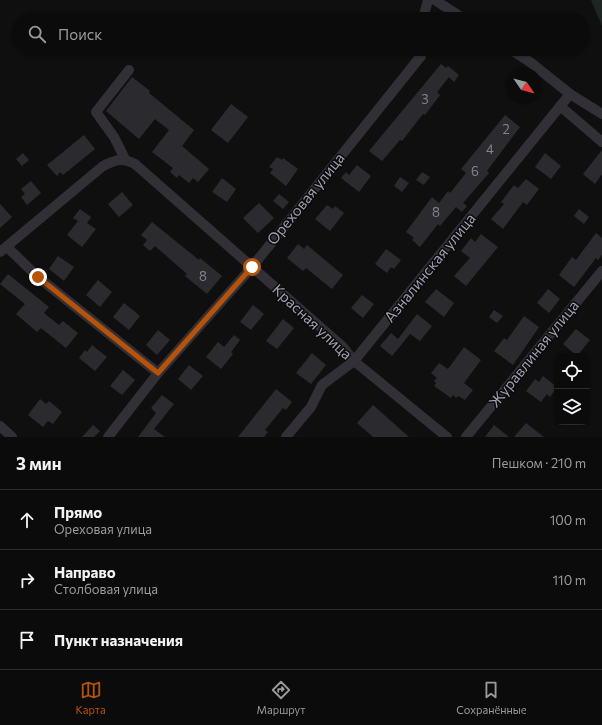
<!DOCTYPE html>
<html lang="ru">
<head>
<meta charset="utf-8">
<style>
  body { margin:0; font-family:Commissioner,sans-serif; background:#151415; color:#f1f3f6 }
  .controls { position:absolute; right:12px; bottom:12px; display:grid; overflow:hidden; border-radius:8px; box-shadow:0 1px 3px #0004 }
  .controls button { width:36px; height:36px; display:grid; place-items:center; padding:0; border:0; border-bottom:1px solid #2c2b2d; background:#0c0b0c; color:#f1f3f6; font:20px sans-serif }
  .compass { position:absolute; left:506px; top:68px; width:36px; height:36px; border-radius:50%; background:#0c0b0c; box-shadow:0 1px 3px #0004; rotate:125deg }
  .stop { position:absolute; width:12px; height:12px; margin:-9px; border:3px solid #b45309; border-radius:50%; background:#fff }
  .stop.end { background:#b45309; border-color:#fff; box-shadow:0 1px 4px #0008 }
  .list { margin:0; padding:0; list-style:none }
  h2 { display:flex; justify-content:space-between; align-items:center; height:52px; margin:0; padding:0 16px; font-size:17px }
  h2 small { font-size:13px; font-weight:400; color:#9a9b9d }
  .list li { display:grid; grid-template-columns:26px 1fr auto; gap:12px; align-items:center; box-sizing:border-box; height:60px; padding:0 16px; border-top:1px solid #2c2b2d }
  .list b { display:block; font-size:15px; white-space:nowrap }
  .list p { margin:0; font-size:13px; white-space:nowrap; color:#9a9b9d }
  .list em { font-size:13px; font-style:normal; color:#9a9b9d }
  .icon { flex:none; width:22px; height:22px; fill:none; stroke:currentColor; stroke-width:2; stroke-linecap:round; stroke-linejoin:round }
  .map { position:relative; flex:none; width:602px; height:437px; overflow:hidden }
  .search { position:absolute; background:#0c0b0c; box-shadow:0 1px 3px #0004; left:12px; right:12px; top:12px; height:44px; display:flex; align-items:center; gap:10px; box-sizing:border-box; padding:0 14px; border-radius:22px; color:#9a9b9d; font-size:15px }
  .sheet { height:232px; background:#0c0b0c }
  nav { display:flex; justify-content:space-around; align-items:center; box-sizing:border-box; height:56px; border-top:1px solid #2c2b2d; background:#0c0b0c; font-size:11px; color:#9a9b9d }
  nav a { display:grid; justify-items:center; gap:2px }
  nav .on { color:#b45309 }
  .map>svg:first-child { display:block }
  .green { fill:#1d2622 }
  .building { fill:#2b2a2e }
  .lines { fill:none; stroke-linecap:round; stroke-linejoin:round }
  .minor { stroke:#323036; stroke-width:10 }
  .route { stroke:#b45309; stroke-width:5 }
  .labels { text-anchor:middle; stroke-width:3; stroke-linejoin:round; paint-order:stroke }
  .number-label { font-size:13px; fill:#858292 }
  .street-label { font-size:15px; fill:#a39fb3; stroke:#0b0a0b }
</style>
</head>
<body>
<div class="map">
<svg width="602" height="437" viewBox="0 0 602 437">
  <rect width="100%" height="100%" fill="#100f10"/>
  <!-- green -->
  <path class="green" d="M591,0H602V26Z"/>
  <!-- building -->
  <g class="building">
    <path d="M441,64L446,68L448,66L459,75L454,82L449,77L437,92L440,95L425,115L423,114L402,141L400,140L382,161L369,151Z"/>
    <path d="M132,77L150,91L149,93L194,130L182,146L209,169L198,182L193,178L189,183L179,175L177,178L170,172L173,168L152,152L169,130L155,119L139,139L106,111Z"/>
    <path d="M231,104L248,117L228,143L211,130Z"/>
    <path d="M505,115L520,127L487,171L489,173L463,203L467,206L462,212L456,207L440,226L438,224L420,247L412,240L414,238L406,232L432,197L439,203L448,191L450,193L466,173L461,169Z"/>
    <path d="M84,135L95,149L63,175L60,172L57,176L47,165Z"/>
    <path d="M602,150V174L595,184L583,174Z"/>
    <path d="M23,153L29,160L22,166L16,159Z"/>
    <path d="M545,153L561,166L551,179L535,167Z"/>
    <path d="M277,157L282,160L283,158L298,169L286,186L270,173L273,169L269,167Z"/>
    <path d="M357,165L371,176L359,192L341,178L346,172L349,175Z"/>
    <path d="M422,172L430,177L424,185L416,180Z"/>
    <path d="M400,177L409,183L402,192L394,186Z"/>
    <path d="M222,178L236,189L227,202L212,192Z"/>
    <path d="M526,179L539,189L527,205L523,202L503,229L491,219L504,204L501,202L514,185L518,188Z"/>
    <path d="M31,181L41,193L27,205L21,197L25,194L21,189Z"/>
    <path d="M122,192L133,205L119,217L108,204Z"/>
    <path d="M279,194L289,202L283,209L273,201Z"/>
    <path d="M259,203L274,218L258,233L243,218Z"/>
    <path d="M0,204L12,217L0,228Z"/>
    <path d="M327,205L333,209L335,206L344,213L330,231L315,219Z"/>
    <path d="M80,209L91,217L87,223L96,229L82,247L67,235L78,221L73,218Z"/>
    <path d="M579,209L589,217L584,224L574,216Z"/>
    <path d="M152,222L199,260L200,258L222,276L207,294L185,276L187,274L155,246L150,251L143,245L147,240L141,235Z"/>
    <path d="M596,233L602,238V255L598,260L596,258L574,287L559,275L572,257L576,260Z"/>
    <path d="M481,234L498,247L466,286L454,276L470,258L461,251L471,238L475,242Z"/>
    <path d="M298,244L304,249L307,245L343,275L332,289L306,268L303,271L287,258Z"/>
    <path d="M386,249L401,260L394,269L391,267L387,273L375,264Z"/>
    <path d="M58,256L74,267L64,281L49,269Z"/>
    <path d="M8,274L49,307L44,313L59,325L63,321L78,333L66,348L41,328L37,332L16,314L25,304L0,284Z"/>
    <path d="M98,280L112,292L100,307L86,295Z"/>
    <path d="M436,289L454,303L444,317L425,302Z"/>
    <path d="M548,289L560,299L549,313L537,303Z"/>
    <path d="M362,295L374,304L363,318L351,308Z"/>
    <path d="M124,303L140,316L129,330L113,317Z"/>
    <path d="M253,305L264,314L251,330L240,322Z"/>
    <path d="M494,310L503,316L497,323L489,317Z"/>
    <path d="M417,314L432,326L420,341L410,334L392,356L380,346L391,333L398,339Z"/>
    <path d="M524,316L539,327L513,365L494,351L504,338L507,340Z"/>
    <path d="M283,319L294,328L277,349L266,341Z"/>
    <path d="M576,329L590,340L577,356L563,344Z"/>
    <path d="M158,330L170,340L157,355L146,345Z"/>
    <path d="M234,335L240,340L231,352L233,354L221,369L206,357L218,342L224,347Z"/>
    <path d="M92,345L107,357L95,371L79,358L85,350L87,352Z"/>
    <path d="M464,347L481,360L464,383L473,390L465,400L458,396L456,398L453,395L451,398L434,386L436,383L434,381L437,378L431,373L439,363L448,369Z"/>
    <path d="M312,353L326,365L311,384L296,373Z"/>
    <path d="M189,365L203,376L191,390L178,379Z"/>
    <path d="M123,370L135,380L122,395L110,386Z"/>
    <path d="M543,376L557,387L550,397L547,394L541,402L526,391L535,379L539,382Z"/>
    <path d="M276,389L292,402L286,410L283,408L265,430L268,432L264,437H238Z"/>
    <path d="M162,395L174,404L154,429L165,437H138L156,413L151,408Z"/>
    <path d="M40,399L46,404L49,401L62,412L53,424L48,421L43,427L28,415Z"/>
    <path d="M373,405L409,437H373L357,423Z"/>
    <path d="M526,423L544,437H514Z"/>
    <path d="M93,425L100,431L94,437H82Z"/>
    <path d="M494,425L509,437H485Z"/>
  </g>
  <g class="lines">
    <!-- minor -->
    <g class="minor">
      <path d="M435,0L464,19"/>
      <path d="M423,19L428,0"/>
      <path d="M510,49L530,62L570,94L602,114"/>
      <path d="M560,106L602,142"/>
      <path d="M125,159L114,137L96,112L129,70"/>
      <path d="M7,247L38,277L158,373"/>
      <path d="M0,252L103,166C116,160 121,157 135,164L343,347L354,361L447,437"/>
      <path d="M0,426L12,437"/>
      <path d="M108,437L158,373L252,267L421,56L420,49"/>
      <path d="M286,437L311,407L322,385L354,361L570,94"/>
      <path d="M466,437L602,271"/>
    </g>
  </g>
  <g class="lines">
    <!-- route -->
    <path class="route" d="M38,277L158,373L252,267"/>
  </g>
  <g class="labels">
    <!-- number labels -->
    <g class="number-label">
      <text x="425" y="104">3</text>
      <text x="506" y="134">2</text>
      <text x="490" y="154">4</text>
      <text x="475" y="176">6</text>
      <text x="436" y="217">8</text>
      <text x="203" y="281">8</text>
    </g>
    <!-- street labels -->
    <g class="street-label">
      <text transform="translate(306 199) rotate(-51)" y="5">Ореховая улица</text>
      <text transform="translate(430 268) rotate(-51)" y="5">Азналинская улица</text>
      <text transform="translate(312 322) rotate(43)" y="5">Красная улица</text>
      <text transform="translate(534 354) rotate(-51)" y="5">Журавлиная улица</text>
    </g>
  </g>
</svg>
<div class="controls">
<button><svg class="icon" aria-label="locate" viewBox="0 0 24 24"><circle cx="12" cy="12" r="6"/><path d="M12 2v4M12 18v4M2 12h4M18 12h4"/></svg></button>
<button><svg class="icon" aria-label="layers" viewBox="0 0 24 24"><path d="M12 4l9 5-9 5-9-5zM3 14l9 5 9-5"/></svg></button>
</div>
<svg class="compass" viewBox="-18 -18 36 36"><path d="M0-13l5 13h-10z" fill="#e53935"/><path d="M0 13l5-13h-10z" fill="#9a9b9d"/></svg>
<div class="stop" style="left:252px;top:267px"></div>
<div class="stop end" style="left:38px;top:277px"></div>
<div class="search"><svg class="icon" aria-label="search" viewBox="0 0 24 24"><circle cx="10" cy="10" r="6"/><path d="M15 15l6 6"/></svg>Поиск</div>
</div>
<section class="sheet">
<h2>3 мин<small>Пешком · 210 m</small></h2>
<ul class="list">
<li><svg class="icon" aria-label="ahead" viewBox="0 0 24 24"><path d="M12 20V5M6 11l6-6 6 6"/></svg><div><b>Прямо</b><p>Ореховая улица</p></div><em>100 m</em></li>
<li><svg class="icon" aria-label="right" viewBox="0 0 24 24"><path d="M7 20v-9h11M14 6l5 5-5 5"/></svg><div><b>Направо</b><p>Столбовая улица</p></div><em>110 m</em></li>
<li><svg class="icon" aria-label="arrive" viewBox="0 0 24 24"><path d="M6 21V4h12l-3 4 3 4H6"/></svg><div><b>Пункт назначения</b></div></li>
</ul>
</section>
<nav>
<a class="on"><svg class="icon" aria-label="map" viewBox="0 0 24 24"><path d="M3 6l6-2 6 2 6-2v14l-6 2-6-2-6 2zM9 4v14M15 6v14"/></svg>Карта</a>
<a><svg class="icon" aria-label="directions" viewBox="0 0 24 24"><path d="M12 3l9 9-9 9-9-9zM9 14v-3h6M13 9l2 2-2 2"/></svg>Маршрут</a>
<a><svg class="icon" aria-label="saved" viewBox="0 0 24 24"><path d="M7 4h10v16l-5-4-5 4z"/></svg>Сохранённые</a>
</nav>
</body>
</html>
